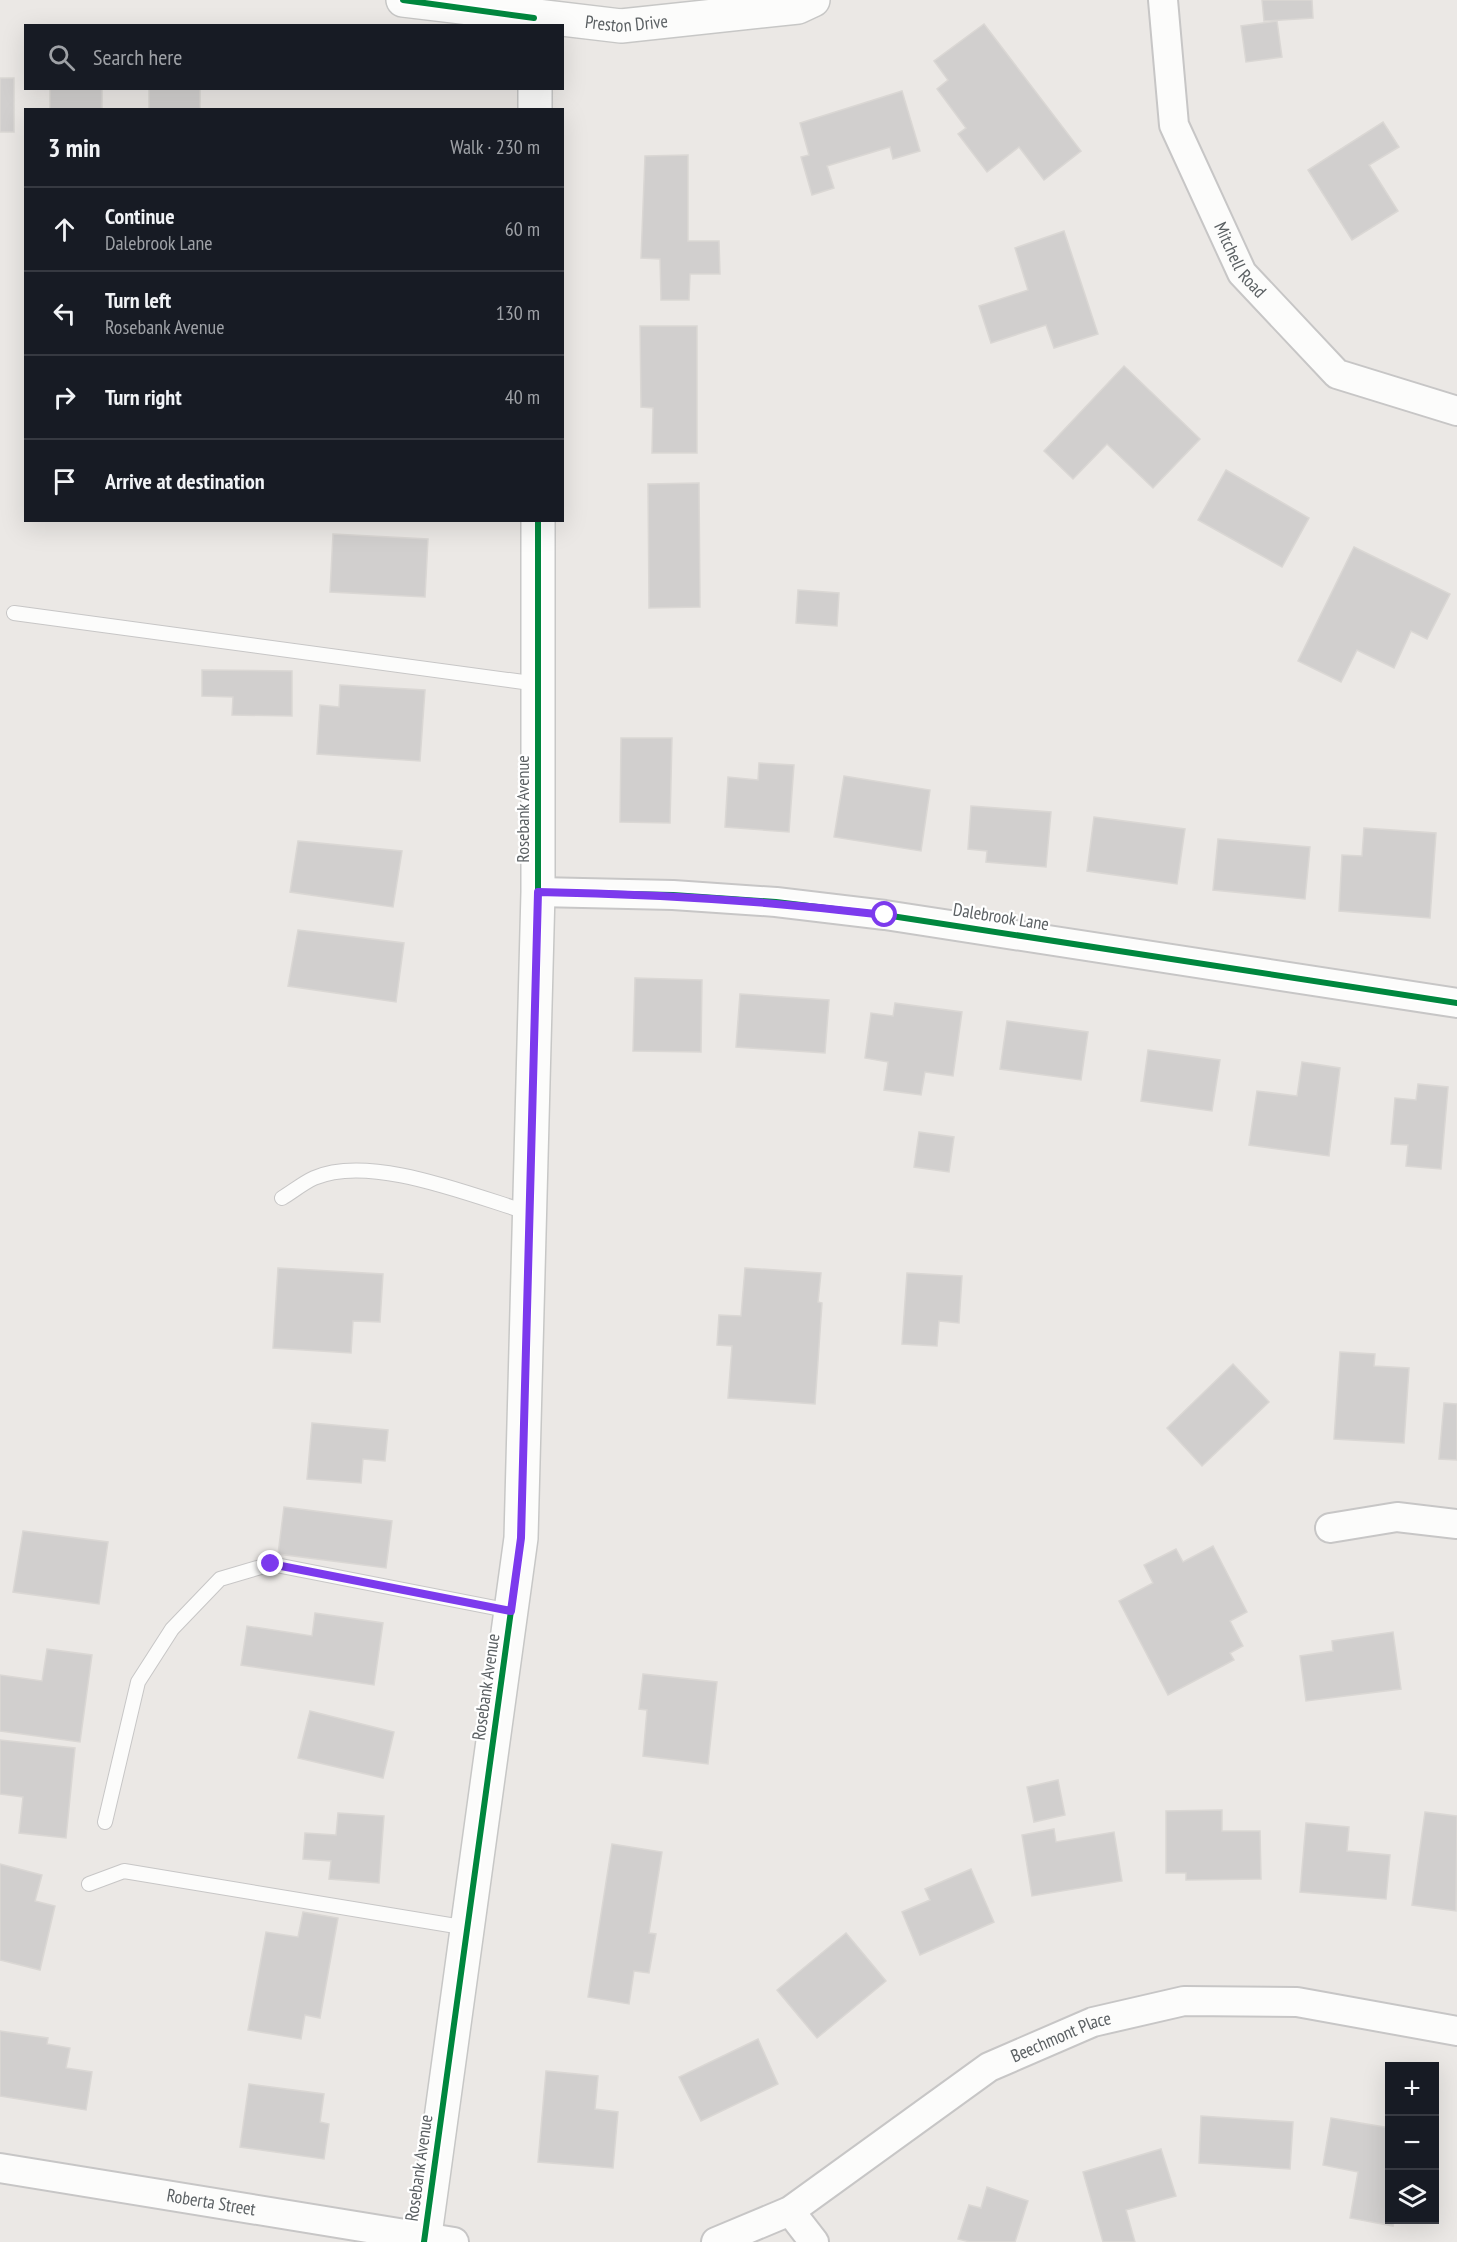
<!DOCTYPE html>
<html lang="en">
<head>
<meta charset="utf-8">
<style>
  body { margin:0; font-family:"PT Sans Narrow",sans-serif; background:#20242c; color:#f1f3f6 }
  .controls { position:absolute; right:18px; bottom:18px; display:grid; overflow:hidden; border-radius:0px; box-shadow:0 6px 24px #0002 }
  .controls button { width:54px; height:54px; display:grid; place-items:center; padding:0; border:0; border-bottom:2px solid #363941; background:#171b24; color:#f1f3f6; font:30px sans-serif }
  .stop { position:absolute; width:18px; height:18px; margin:-14px; border:4px solid #7c3aed; border-radius:50%; background:#fff }
  .stop.end { background:#7c3aed; border-color:#fff; box-shadow:0 2px 6px #0008 }
  .list { margin:0; padding:0; list-style:none }
  h2 { display:flex; justify-content:space-between; align-items:center; height:78px; margin:0; padding:0 24px; font-size:26px }
  h2 small { font-size:20px; font-weight:400; color:#9ea1a6 }
  .list li { display:grid; grid-template-columns:39px 1fr auto; gap:18px; align-items:center; box-sizing:border-box; height:84px; padding:0 24px; border-top:2px solid #363941 }
  .list b { display:block; font-size:22px; white-space:nowrap }
  .list p { margin:0; font-size:20px; white-space:nowrap; color:#9ea1a6 }
  .list em { font-size:20px; font-style:normal; color:#9ea1a6 }
  .icon { flex:none; width:33px; height:33px; fill:none; stroke:currentColor; stroke-width:2; stroke-linecap:round; stroke-linejoin:round }
  .map { position:relative; flex:none; width:1457px; height:2242px; overflow:hidden }
  .search { position:absolute; background:#171b24; box-shadow:0 6px 24px #0002; left:24px; top:24px; width:540px; height:66px; display:flex; align-items:center; gap:15px; box-sizing:border-box; padding:0 21px; border-radius:0px; color:#9ea1a6; font-size:22px }
  .panel { position:absolute; background:#171b24; box-shadow:0 6px 24px #0002; left:24px; top:108px; width:540px; height:414px; border-radius:0px }
  .map>svg:first-child { display:block }
  .building { fill:#d1cfce; stroke:#dad7d4; stroke-width:1.5 }
  .lines { fill:none; stroke-linecap:round; stroke-linejoin:round }
  .lane-casing { stroke:#c7c6c6; stroke-width:16 }
  .street-casing { stroke:#c7c6c6; stroke-width:32 }
  .secondary-casing { stroke:#c7c7c6; stroke-width:36 }
  .lane { stroke:#fcfcfb; stroke-width:14 }
  .street { stroke:#fcfcfb; stroke-width:28 }
  .secondary { stroke:#fcfcfb; stroke-width:33 }
  .cycleway-casing { stroke:#fff; stroke-width:10 }
  .cycleway { stroke:#00873e; stroke-width:6 }
  .route { stroke:#7c3aed; stroke-width:8 }
  .labels { text-anchor:middle; stroke-width:4.5; stroke-linejoin:round; paint-order:stroke }
  .street-label { font-size:18px; fill:#5b6063; stroke:#fff }
</style>
</head>
<body>
<div class="map">
<svg width="1457" height="2242" viewBox="0 0 1457 2242">
  <rect width="100%" height="100%" fill="#ebe8e5"/>
  <!-- building -->
  <g class="building">
    <path d="M1262,0H1312L1313,18L1264,21Z"/>
    <path d="M1277,21L1282,57L1246,62L1241,26Z"/>
    <path d="M984,24L1081,151L1044,180L1019,147L987,172L958,134L966,128L937,89L948,80L934,61Z"/>
    <rect x="0" y="78" width="14" height="54"/>
    <rect x="50" y="88" width="52" height="22"/>
    <path d="M149,88L200,89V110H149Z"/>
    <path d="M902,91L920,151L893,159L890,147L827,166L834,188L812,195L801,157L809,155L800,123Z"/>
    <path d="M1383,122L1399,147L1369,165L1398,211L1352,240L1308,170Z"/>
    <path d="M688,155V241H719L720,274H690L689,300H661L660,259L641,258L645,156Z"/>
    <path d="M1064,231L1098,334L1054,348L1046,325L991,343L979,306L1028,290L1015,248Z"/>
    <path d="M640,326H697V453H652L653,408L641,407Z"/>
    <path d="M1124,366L1200,439L1153,488L1107,444L1073,479L1044,451Z"/>
    <path d="M1226,470L1309,518L1282,567L1198,520Z"/>
    <path d="M699,483L700,607L649,608L648,484Z"/>
    <path d="M333,534L428,539L425,597L330,592Z"/>
    <path d="M1354,547L1450,594L1427,639L1411,631L1394,668L1357,650L1341,682L1298,661Z"/>
    <path d="M798,590L839,593L837,626L796,623Z"/>
    <path d="M202,670L292,671V716L232,715L233,697L202,696Z"/>
    <path d="M340,685L425,690L420,761L317,754L320,705L339,707Z"/>
    <path d="M621,738H672L670,823L620,822Z"/>
    <path d="M759,763L794,765L789,832L725,827L728,777L758,780Z"/>
    <path d="M844,776L930,790L921,851L834,837Z"/>
    <path d="M971,806L1051,812L1046,867L986,862L987,851L968,849Z"/>
    <path d="M1094,817L1185,829L1177,884L1087,871Z"/>
    <path d="M1364,828L1436,833L1430,918L1339,911L1342,855L1362,856Z"/>
    <path d="M1218,839L1310,847L1305,899L1213,890Z"/>
    <path d="M298,841L402,851L393,907L290,892Z"/>
    <path d="M298,930L404,943L396,1002L288,986Z"/>
    <path d="M635,978L702,980L701,1052L633,1051Z"/>
    <path d="M740,994L829,1000L825,1053L736,1047Z"/>
    <path d="M895,1003L962,1012L953,1076L925,1072L921,1095L884,1090L888,1062L865,1058L871,1013L893,1016Z"/>
    <path d="M1007,1021L1088,1032L1081,1080L1000,1069Z"/>
    <path d="M1148,1050L1220,1060L1212,1111L1141,1101Z"/>
    <path d="M1302,1062L1340,1068L1329,1156L1249,1145L1257,1091L1297,1096Z"/>
    <path d="M1418,1084L1448,1087L1441,1169L1406,1166L1408,1145L1391,1144L1395,1098L1416,1100Z"/>
    <path d="M919,1132L954,1137L949,1172L914,1167Z"/>
    <path d="M278,1268L383,1274L380,1322L353,1321L351,1353L273,1348Z"/>
    <path d="M745,1268L821,1273L818,1302L822,1303L815,1404L728,1398L732,1346L717,1345L719,1315L741,1316Z"/>
    <path d="M907,1273L962,1276L959,1323L939,1321L937,1346L902,1344Z"/>
    <path d="M1340,1352L1375,1354L1374,1366L1409,1368L1404,1443L1334,1439Z"/>
    <path d="M1233,1364L1269,1402L1202,1466L1167,1428Z"/>
    <path d="M1444,1403L1457,1404V1460L1439,1459Z"/>
    <path d="M312,1423L388,1430L385,1461L363,1459L361,1483L307,1479Z"/>
    <path d="M284,1507L392,1521L386,1568L278,1554Z"/>
    <path d="M23,1531L108,1542L99,1604L13,1592Z"/>
    <path d="M1213,1546L1247,1612L1230,1621L1243,1646L1230,1653L1234,1660L1168,1695L1119,1601L1153,1583L1144,1565L1176,1549L1183,1562Z"/>
    <path d="M315,1613L383,1623L374,1685L241,1665L247,1626L312,1636Z"/>
    <path d="M1393,1632L1401,1689L1306,1701L1300,1656L1333,1651L1332,1641Z"/>
    <path d="M47,1649L92,1655L80,1742L0,1731V1675L42,1681Z"/>
    <path d="M643,1674L717,1682L708,1764L643,1756L647,1710L639,1709Z"/>
    <path d="M310,1711L394,1732L383,1778L298,1758Z"/>
    <path d="M0,1740L75,1748L66,1838L19,1833L23,1797L0,1794Z"/>
    <path d="M1058,1780L1065,1815L1034,1822L1027,1787Z"/>
    <path d="M1222,1810V1831H1260L1261,1879L1186,1880V1873H1166V1811Z"/>
    <path d="M1425,1812L1457,1816L1456,1911L1412,1905Z"/>
    <path d="M338,1813L384,1816L379,1883L329,1879L331,1861L303,1859L305,1833L336,1835Z"/>
    <path d="M1306,1823L1349,1827L1347,1851L1390,1855L1386,1899L1300,1892Z"/>
    <path d="M1054,1829L1056,1842L1114,1832L1122,1881L1032,1896L1022,1835Z"/>
    <path d="M612,1844L662,1852L649,1933L656,1934L649,1973L634,1971L629,2004L588,1997Z"/>
    <path d="M0,1864L42,1875L35,1901L55,1906L40,1970L0,1960Z"/>
    <path d="M971,1869L994,1922L920,1955L902,1912L930,1900L925,1889Z"/>
    <path d="M303,1912L338,1918L320,2018L305,2015L301,2039L248,2030L266,1932L298,1937Z"/>
    <path d="M846,1933L886,1981L817,2038L777,1990Z"/>
    <path d="M0,2031L48,2038L47,2044L70,2048L66,2068L92,2072L86,2110L0,2096Z"/>
    <path d="M758,2039L778,2084L701,2121L679,2077Z"/>
    <path d="M546,2071L598,2076L595,2109L618,2112L613,2168L538,2162Z"/>
    <path d="M249,2084L324,2094L320,2122L329,2124L324,2159L240,2147Z"/>
    <path d="M1201,2116L1293,2122L1290,2169L1199,2163Z"/>
    <path d="M1331,2118L1390,2128V2220H1394L1393,2226L1350,2218L1358,2172L1323,2165Z"/>
    <path d="M1161,2149L1176,2196L1126,2210L1135,2242H1103L1083,2172Z"/>
    <path d="M987,2187L1028,2201L1015,2242H970L958,2239L969,2205L981,2208Z"/>
  </g>
  <g class="lines">
    <!-- lane casing -->
    <g class="lane-casing">
      <g id="lane">
        <path d="M14,613L538,684"/>
        <path d="M282,1198C292,1192 303,1183 314,1178C370,1153 473,1196 530,1213"/>
        <path d="M105,1822L138,1682L172,1629L220,1579L271,1564L511,1611"/>
        <path d="M89,1884L124,1871L468,1928"/>
      </g>
    </g>
    <!-- street casing -->
    <g class="street-casing">
      <g id="street">
        <path id="s1" d="M1163,0L1174,125L1242,273L1337,374L1457,411"/>
        <path d="M538,892L673,895L776,902L885,915L1457,1003"/>
        <path d="M1330,1528L1397,1517L1457,1524"/>
        <path id="s2" d="M0,2168L454,2242"/>
        <path d="M790,2211L814,2242"/>
        <path id="s3" d="M716,2242L790,2211L989,2067L1093,2022L1184,2001L1297,2002L1457,2031"/>
      </g>
    </g>
    <!-- secondary casing -->
    <g class="secondary-casing">
      <g id="secondary">
        <path id="s4" d="M403,0L621,26L798,7L813,0"/>
        <path d="M535,88V110"/>
        <path d="M424,2242L521,1538L538,892V520"/>
      </g>
    </g>
    <!-- lane -->
    <use href="#lane" class="lane"/>
    <!-- street -->
    <use href="#street" class="street"/>
    <!-- secondary -->
    <use href="#secondary" class="secondary"/>
    <!-- cycleway casing -->
    <g class="cycleway-casing">
      <g id="cycleway">
        <path d="M403,0L534,18"/>
        <path d="M538,892L673,895L776,902L885,915L1457,1003"/>
        <path d="M424,2242L521,1538L538,892V520"/>
      </g>
    </g>
    <!-- cycleway -->
    <use href="#cycleway" class="cycleway"/>
  </g>
  <g class="lines">
    <!-- route -->
    <path class="route" d="M271,1564L511,1611L521,1538L538,892C654,894 769,901 885,915"/>
  </g>
  <g class="labels">
    <!-- street labels -->
    <g class="street-label">
      <text dy="6" stroke="none"><textPath href="#s4" startOffset="225">Preston Drive</textPath></text>
      <text dy="6" stroke="none"><textPath href="#s1" startOffset="276">Mitchell Road</textPath></text>
      <text transform="translate(523 809) rotate(-90)" y="6">Rosebank Avenue</text>
      <text transform="translate(1001 917) rotate(9)" y="6">Dalebrook Lane</text>
      <text transform="translate(486 1687) rotate(-82)" y="6">Rosebank Avenue</text>
      <text dy="6" stroke="none"><textPath href="#s3" startOffset="404">Beechmont Place</textPath></text>
      <text transform="translate(419 2168) rotate(-82)" y="6">Rosebank Avenue</text>
      <text dy="6" stroke="none"><textPath href="#s2" startOffset="214">Roberta Street</textPath></text>
    </g>
  </g>
</svg>
<div class="controls">
<button>+</button>
<button>−</button>
<button><svg class="icon" aria-label="layers" viewBox="0 0 24 24"><path d="M12 4l9 5-9 5-9-5zM3 14l9 5 9-5"/></svg></button>
</div>
<div class="stop" style="left:885px;top:915px"></div>
<div class="stop end" style="left:271px;top:1564px"></div>
<div class="search"><svg class="icon" aria-label="search" viewBox="0 0 24 24"><circle cx="10" cy="10" r="6"/><path d="M15 15l6 6"/></svg>Search here</div>
<section class="panel">
<h2>3 min<small>Walk · 230 m</small></h2>
<ul class="list">
<li><svg class="icon" aria-label="ahead" viewBox="0 0 24 24"><path d="M12 20V5M6 11l6-6 6 6"/></svg><div><b>Continue</b><p>Dalebrook Lane</p></div><em>60 m</em></li>
<li><svg class="icon" aria-label="left" viewBox="0 0 24 24"><path d="M17 20v-9H6M10 6l-5 5 5 5"/></svg><div><b>Turn left</b><p>Rosebank Avenue</p></div><em>130 m</em></li>
<li><svg class="icon" aria-label="right" viewBox="0 0 24 24"><path d="M7 20v-9h11M14 6l5 5-5 5"/></svg><div><b>Turn right</b></div><em>40 m</em></li>
<li><svg class="icon" aria-label="arrive" viewBox="0 0 24 24"><path d="M6 21V4h12l-3 4 3 4H6"/></svg><div><b>Arrive at destination</b></div></li>
</ul>
</section>
</div>
</body>
</html>
